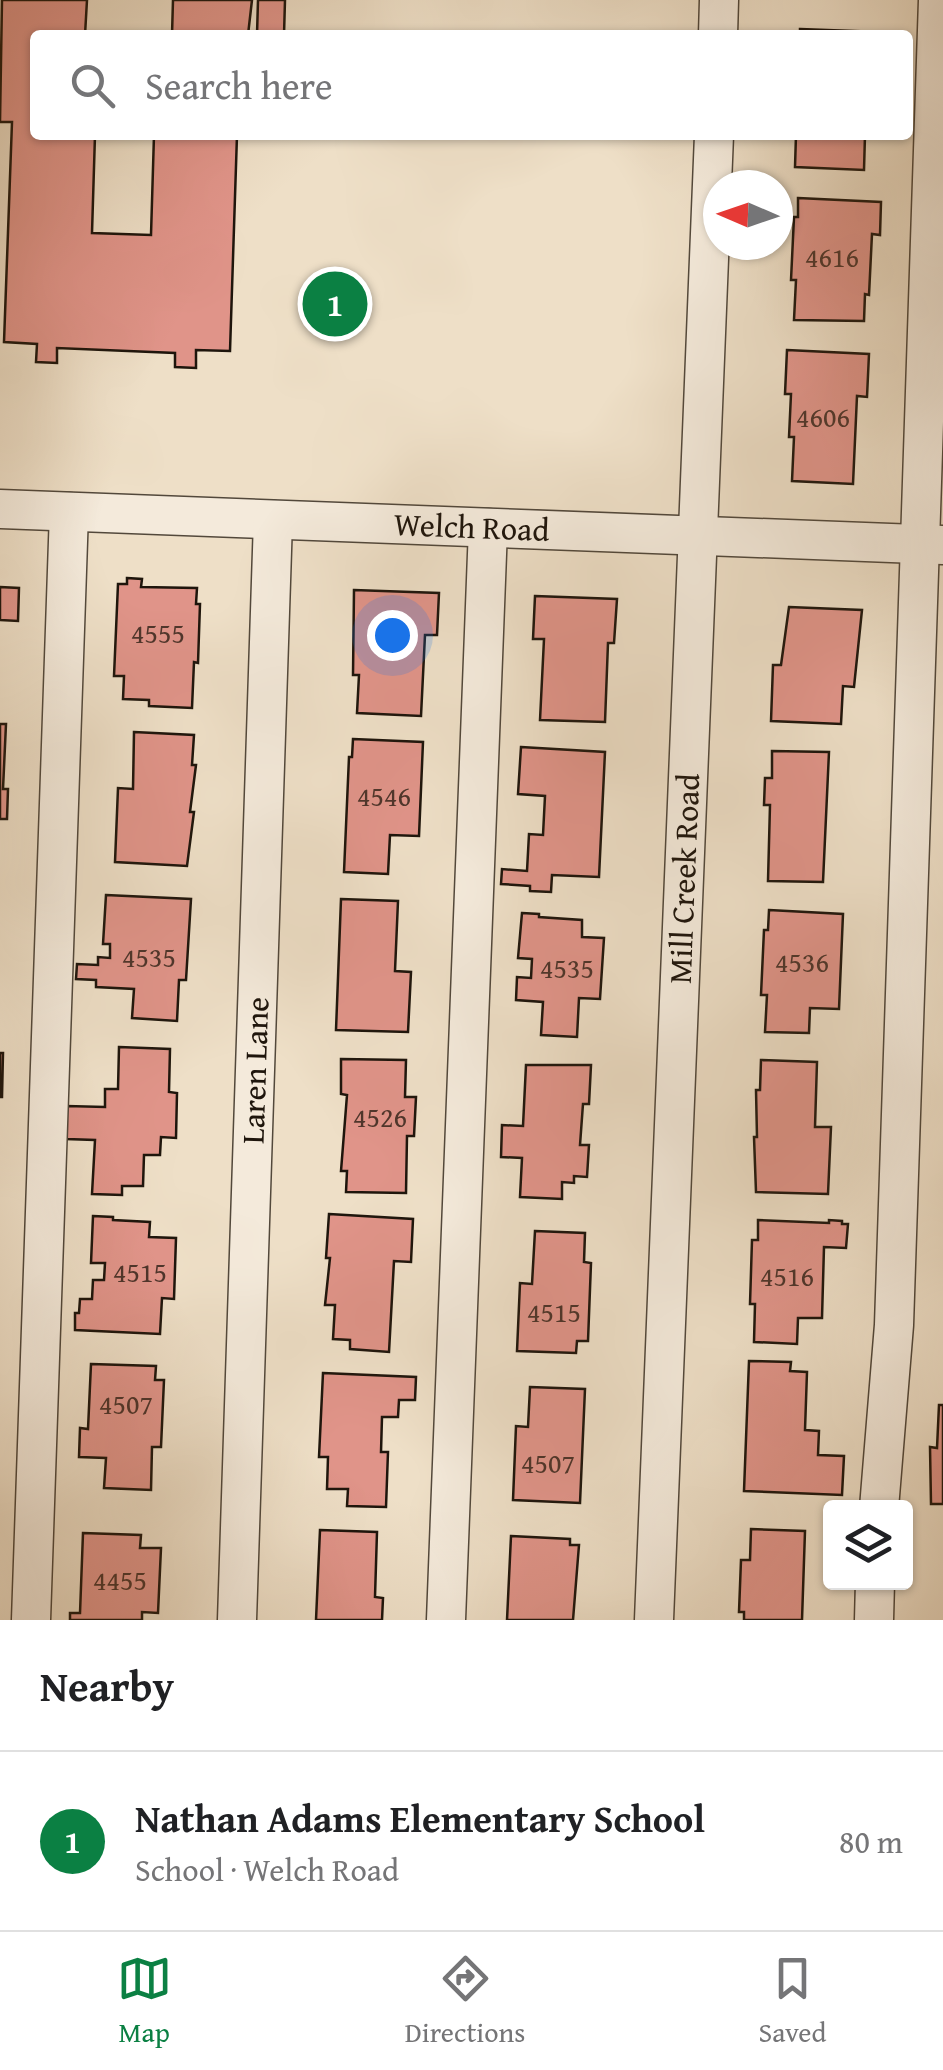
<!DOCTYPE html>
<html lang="en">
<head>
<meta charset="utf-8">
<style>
  body { margin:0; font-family:"Gentium Book Plus",serif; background:#f2f2f2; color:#202124 }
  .controls { position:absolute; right:30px; bottom:30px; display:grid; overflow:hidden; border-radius:10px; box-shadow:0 2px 8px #0004 }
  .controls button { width:90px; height:90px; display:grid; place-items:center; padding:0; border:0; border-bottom:2px solid #e0e0e0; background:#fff; color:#202124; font:50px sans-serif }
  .compass { position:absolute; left:703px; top:170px; width:90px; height:90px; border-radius:50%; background:#fff; box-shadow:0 2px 8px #0004; rotate:272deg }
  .you { position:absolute; left:392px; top:635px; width:35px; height:35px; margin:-25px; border:8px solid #fff; border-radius:50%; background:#1a73e8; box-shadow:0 0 0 15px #1a73e833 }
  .badge { display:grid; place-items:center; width:65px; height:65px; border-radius:50%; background:#0b8043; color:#fff; font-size:32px; font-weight:700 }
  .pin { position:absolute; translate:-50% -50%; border:5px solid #fff; box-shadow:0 2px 10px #0006 }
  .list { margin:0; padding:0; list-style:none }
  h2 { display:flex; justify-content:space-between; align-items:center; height:130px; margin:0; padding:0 40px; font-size:42px }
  h2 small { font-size:32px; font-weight:400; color:#757577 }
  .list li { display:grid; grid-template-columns:65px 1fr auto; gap:30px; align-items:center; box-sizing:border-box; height:180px; padding:0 40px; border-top:2px solid #e0e0e0 }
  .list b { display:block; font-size:38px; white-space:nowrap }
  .list p { margin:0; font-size:32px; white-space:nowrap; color:#757577 }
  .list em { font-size:32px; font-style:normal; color:#757577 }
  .icon { flex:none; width:55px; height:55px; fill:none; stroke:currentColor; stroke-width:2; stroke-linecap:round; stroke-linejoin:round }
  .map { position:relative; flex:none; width:943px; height:1620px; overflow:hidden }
  .search { position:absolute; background:#fff; box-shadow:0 2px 8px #0004; left:30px; right:30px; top:30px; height:110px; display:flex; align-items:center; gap:25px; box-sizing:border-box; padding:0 35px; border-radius:10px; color:#757577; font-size:38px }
  .sheet { height:310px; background:#fff }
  nav { display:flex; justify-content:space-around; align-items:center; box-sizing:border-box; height:140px; border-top:2px solid #e0e0e0; background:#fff; font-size:28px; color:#757577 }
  nav a { display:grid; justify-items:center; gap:5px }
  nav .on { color:#0b8043 }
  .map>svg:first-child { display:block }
  .building { fill:#e09489; stroke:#1e150c; stroke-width:2.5 }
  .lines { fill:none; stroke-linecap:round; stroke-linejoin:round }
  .minor-casing { stroke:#52483b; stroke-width:41 }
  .minor { stroke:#f4eadb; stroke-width:38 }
  .labels { text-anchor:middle; stroke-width:8; stroke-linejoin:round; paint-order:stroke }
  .number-label { font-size:28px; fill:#4e352b }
  .street-label { font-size:32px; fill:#1e150c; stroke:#f4eadb }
</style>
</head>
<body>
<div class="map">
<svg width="943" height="1620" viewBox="0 0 943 1620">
  <rect width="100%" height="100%" fill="#eedfc7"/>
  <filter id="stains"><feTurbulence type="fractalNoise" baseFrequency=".002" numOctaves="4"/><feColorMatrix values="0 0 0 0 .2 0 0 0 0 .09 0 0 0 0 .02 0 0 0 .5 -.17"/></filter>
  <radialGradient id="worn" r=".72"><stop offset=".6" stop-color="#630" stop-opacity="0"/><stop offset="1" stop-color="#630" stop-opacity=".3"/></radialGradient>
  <!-- building -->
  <g class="building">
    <path d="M2,0H87L85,35H35V135H95L92,233L151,235L154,135H237L230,351L196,350V368L175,367V353L57,348V363L36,362L37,344L4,342L12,122H0Z"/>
    <path d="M173,0H252L248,35H172Z"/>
    <path d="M258,0H285L284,35H257Z"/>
    <path d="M800,29L880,32V35H800Z"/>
    <path d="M796,135H865L864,170L795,167Z"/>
    <path d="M798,198L881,202L880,235L872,234L869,295L865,294L864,321L794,320L796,280H791L794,217H798Z"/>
    <path d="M787,350L869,354L867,397L857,396L853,484L792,481L794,437H789L791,394H785Z"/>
    <path d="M127,578L142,579L141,587L197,588L196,604H200L198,663L194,662L192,708L149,706V700L123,699L124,676H114L118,584H127Z"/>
    <path d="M0,587L19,588L18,621L0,620Z"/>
    <path d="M354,590L439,593L437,635H425L421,716L357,713L359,675H353Z"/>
    <path d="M535,596L617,599L614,643H608L605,722L540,720L544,639H533Z"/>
    <path d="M789,607L862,610L854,687L843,686L841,724L771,721L773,665H781Z"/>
    <path d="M0,724H6L3,789H8L7,819H0Z"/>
    <path d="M134,732L194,735L192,765H196L190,812H194L187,866L115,862L118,788L133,789Z"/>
    <path d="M353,739L423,742L419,836L390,835L388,874L344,872L349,757H352Z"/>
    <path d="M521,747L605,752L599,877L552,875L551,892L530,891V886L501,884L502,869L527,871L529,834L543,835L545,796L518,794Z"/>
    <path d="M772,751L829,752L823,882L768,881L770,805H764L765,778H772Z"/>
    <path d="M106,895L191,899L186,980H179L177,1021L132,1018L134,989L96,987V980L76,979L77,964L98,965V957L110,958V944H103Z"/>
    <path d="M341,899L398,901L395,971L411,972L408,1032L336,1030Z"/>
    <path d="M769,910L843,914L839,1009L810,1008L809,1033L765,1032L767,995H761L764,930H768Z"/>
    <path d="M522,913L539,914V917L582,920V937L604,938L600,999L579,998L577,1037L541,1035L543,1002L516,1000L517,977L531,978L532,959L518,958Z"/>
    <path d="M119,1047L170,1049L169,1092L177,1093L176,1138L161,1137L160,1155H144L143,1186H122V1195L92,1194L95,1140L66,1139L67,1106L105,1107V1089H118Z"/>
    <path d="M0,1053H3L2,1097H0Z"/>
    <path d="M341,1059L406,1060L405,1097H416L414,1136H407L406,1193L346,1192L347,1171H341L347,1095L341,1094Z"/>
    <path d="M761,1060L817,1062L815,1127H831L828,1194L756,1192L754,1137H757L756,1090H760Z"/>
    <path d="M526,1065H591L589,1104H583L580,1145H589L587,1177L574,1176V1183L562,1182V1199L520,1197L522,1158L501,1157L502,1125L523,1126Z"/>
    <path d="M329,1214L413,1219L411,1262L394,1261L389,1352L350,1349V1340L333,1339L335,1305H325L330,1258H326Z"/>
    <path d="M93,1216L113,1217V1220L150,1222L149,1237L176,1238L174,1299L162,1298L160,1334L75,1330V1313H79L80,1299H92L93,1280H104L105,1263H91Z"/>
    <path d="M758,1220L829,1223V1220L842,1221V1224H848L846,1248L824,1247L822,1318H798L797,1344L754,1342L755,1304H750L752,1240H758Z"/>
    <path d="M535,1231L585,1233L584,1262L591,1263L588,1341H577L576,1353L517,1351L520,1283L532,1284Z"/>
    <path d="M749,1361L791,1362L790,1371L807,1372L805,1430L819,1431L818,1455L844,1456L842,1495L744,1491Z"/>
    <path d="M91,1364L156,1366L155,1380H164L161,1447H152L151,1490L104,1488L106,1458L79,1457L80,1428L88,1429Z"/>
    <path d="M323,1373L416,1377L415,1400H399L398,1417H382L381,1452H388L386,1507L347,1506L348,1489H327L328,1457H319Z"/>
    <path d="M530,1387L585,1389L580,1503L513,1500L516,1426L528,1427Z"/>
    <path d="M939,1405H943V1504H931L930,1447L937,1448Z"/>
    <path d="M751,1529L805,1531L802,1620H744V1612H739L741,1560H750Z"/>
    <path d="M320,1530L377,1532L375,1597L383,1598L382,1620H316Z"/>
    <path d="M83,1533L141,1535L140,1548H161L158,1613L142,1612V1620H70V1613H80Z"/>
    <path d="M511,1536L570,1539V1545H579L573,1620H507Z"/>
  </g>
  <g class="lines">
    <!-- minor casing -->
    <g class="minor-casing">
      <g id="minor">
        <path d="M718,35L719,0"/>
        <path id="s1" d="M0,509L943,545"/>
        <path d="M879,1508L894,1325L938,0"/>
        <path d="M31,1620L69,512"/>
        <path id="s2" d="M237,1620L273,520"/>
        <path d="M446,1620L488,528"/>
        <path id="s3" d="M654,1620L714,135"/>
        <path d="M874,1620L875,1582"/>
      </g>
    </g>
    <!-- minor -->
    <use href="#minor" class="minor"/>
  </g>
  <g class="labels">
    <!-- number labels -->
    <g class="number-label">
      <text x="832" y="267">4616</text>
      <text x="823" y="427">4606</text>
      <text x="158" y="643">4555</text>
      <text x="384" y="806">4546</text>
      <text x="149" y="967">4535</text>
      <text x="802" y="972">4536</text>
      <text x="567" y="978">4535</text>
      <text x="380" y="1127">4526</text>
      <text x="140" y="1282">4515</text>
      <text x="787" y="1286">4516</text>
      <text x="554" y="1322">4515</text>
      <text x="126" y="1414">4507</text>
      <text x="548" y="1473">4507</text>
      <text x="120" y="1590">4455</text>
    </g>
    <!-- street labels -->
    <g class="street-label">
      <text dy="11" stroke="none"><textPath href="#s1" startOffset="472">Welch Road</textPath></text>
      <text dy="11" stroke="none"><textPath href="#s3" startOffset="742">Mill Creek Road</textPath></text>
      <text dy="11" stroke="none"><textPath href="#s2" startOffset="550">Laren Lane</textPath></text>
    </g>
  </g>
  <rect width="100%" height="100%" filter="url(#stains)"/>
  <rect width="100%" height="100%" fill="url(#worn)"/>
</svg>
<div class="controls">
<button><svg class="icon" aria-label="layers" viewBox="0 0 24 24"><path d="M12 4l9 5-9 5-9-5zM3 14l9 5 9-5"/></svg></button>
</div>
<svg class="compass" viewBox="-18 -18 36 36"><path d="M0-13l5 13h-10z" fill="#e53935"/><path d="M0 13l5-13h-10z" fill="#757577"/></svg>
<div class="you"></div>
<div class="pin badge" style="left:335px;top:304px">1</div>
<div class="search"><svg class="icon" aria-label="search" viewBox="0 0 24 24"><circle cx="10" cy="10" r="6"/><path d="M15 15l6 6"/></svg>Search here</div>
</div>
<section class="sheet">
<h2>Nearby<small></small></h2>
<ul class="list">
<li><span class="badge">1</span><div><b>Nathan Adams Elementary School</b><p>School · Welch Road</p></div><em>80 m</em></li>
</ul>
</section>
<nav>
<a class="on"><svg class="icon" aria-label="map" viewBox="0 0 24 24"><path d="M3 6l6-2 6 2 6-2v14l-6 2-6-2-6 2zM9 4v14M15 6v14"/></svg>Map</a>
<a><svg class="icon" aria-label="directions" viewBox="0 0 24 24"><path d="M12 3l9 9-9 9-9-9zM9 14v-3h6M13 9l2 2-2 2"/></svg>Directions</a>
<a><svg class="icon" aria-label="saved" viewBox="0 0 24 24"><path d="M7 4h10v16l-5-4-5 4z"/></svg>Saved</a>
</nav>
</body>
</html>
